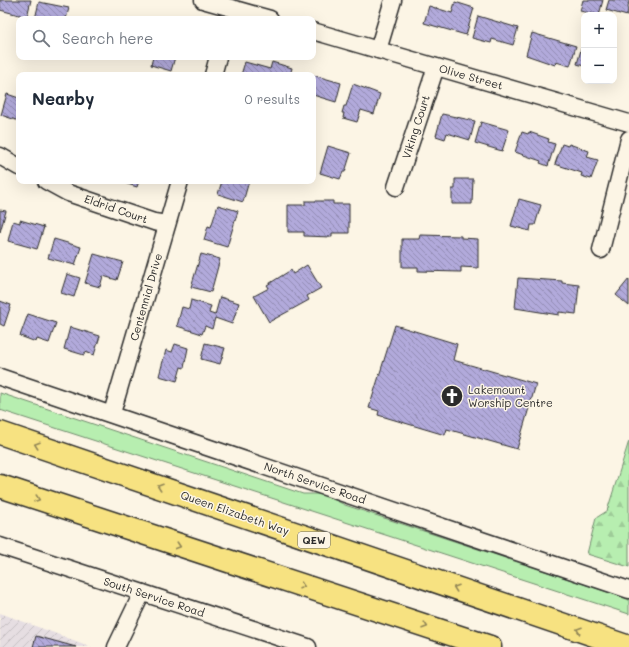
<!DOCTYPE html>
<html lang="en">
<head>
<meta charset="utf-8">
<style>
  body { margin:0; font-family:Mali,sans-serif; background:#f2f2f3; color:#1f2937 }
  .controls { position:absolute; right:12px; top:12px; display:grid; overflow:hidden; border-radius:8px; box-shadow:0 4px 16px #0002 }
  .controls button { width:36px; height:36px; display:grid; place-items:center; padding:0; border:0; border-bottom:1px solid #e0e1e3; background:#fff; color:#1f2937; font:20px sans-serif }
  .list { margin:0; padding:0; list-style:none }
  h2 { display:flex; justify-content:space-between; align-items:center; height:52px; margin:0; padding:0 16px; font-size:17px }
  h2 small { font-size:13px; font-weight:400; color:#747a83 }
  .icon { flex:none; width:22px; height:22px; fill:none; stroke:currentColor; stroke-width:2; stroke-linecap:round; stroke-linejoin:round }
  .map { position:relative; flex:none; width:629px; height:647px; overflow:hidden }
  .search { position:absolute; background:#fff; box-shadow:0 4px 16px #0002; left:16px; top:16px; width:300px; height:44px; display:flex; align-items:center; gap:10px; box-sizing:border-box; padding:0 14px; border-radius:8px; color:#747a83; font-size:15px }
  .panel { position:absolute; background:#fff; box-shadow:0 4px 16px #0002; left:16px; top:72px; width:300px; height:112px; border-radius:8px }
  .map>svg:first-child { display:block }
  .industrial { fill:url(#industrial-furrows) }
  .grass { fill:#b7eeb0; stroke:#718c6e }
  .forest { fill:url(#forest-firs); stroke:#718c6e }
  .building { fill:url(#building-back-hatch); stroke:#2b2b2b }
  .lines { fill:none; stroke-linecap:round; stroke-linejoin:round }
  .minor-casing { stroke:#2b2b2b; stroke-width:19 }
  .highway-casing { stroke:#2b2b2b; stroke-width:25 }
  .minor { stroke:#fcf5e5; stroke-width:16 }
  .highway { stroke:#f7e281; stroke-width:22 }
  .oneway { stroke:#918656 }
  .labels { text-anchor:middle; stroke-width:3; stroke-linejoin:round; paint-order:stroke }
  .shield { fill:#fcf5e5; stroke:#6a6863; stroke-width:1 }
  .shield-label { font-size:10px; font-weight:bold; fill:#2b2b2b }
  .street-label { font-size:11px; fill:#2b2b2b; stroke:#fcf5e5 }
  .poi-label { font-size:11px; fill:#2b2b2b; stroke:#fcf5e5; text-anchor:start }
</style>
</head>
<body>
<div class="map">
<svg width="629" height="647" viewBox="0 0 629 647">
  <defs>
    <pattern id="industrial-furrows" width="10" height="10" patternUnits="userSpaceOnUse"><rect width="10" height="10" fill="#e6dee2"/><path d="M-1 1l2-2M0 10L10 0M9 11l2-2" fill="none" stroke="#c5bfc2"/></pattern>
    <pattern id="forest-firs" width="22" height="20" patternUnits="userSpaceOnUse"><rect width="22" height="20" fill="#b7eeb0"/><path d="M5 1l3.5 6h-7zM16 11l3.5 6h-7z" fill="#9ecc98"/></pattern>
    <pattern id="building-back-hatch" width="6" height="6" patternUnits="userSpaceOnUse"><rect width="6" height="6" fill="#b2aadb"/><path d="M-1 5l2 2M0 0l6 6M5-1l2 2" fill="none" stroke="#918bb2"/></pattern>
  </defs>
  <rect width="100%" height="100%" fill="#fcf5e5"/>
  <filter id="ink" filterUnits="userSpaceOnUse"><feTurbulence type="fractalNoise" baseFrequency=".025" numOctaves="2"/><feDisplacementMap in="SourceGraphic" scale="8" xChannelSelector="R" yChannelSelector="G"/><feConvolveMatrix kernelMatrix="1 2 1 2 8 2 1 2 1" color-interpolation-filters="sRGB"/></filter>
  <g filter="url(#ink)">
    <!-- industrial -->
    <path class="industrial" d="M0,613L92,647H0Z"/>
    <!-- grass -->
    <path class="grass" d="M0,393L303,494H323L345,505L629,599V614L0,410Z"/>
    <!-- forest -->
    <path class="forest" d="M629,441V567L587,554L596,518L607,511Z"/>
    <!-- building -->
    <g class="building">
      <path d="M0,0H31L27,17L0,10Z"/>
      <path d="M583,0H603L599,15L580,11Z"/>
      <path d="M609,0H629L627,16L606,10Z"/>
      <path d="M39,2L69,8L66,19H35Z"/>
      <path d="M455,2L474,8L466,35L424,23L429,6L452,13Z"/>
      <path d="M478,16L518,28L513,45L492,39L491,43L472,38Z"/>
      <path d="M532,33L576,46L570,66L556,62L555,65L526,55Z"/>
      <path d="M582,46L584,47V66L577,64Z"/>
      <path d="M153,57H175L171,71L151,65Z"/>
      <path d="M245,62L270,69L272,62L292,68L290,75H241Z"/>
      <path d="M313,75L341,83L336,102L313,95Z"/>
      <path d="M353,84L380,94L374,114L361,110L357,122L343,118L344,113H342L344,106H346Z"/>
      <path d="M7,94L19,98V121L1,115Z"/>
      <path d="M442,114L475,121L470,140L447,133L445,139L436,136Z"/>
      <path d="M481,122L509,130L502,151L475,143Z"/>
      <path d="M522,132L528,134L529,132L549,139L548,142L555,144L548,166L540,163L541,161L515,152Z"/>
      <path d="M562,144L568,146L569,144L589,151L587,157L598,160L591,179L581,176L582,173L555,164Z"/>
      <path d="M328,146L351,153L345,172H343L340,179L320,173Z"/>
      <path d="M455,179H473L472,204H452V189H455Z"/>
      <path d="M118,181H139L137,187Z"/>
      <path d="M222,181H249L243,202L218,194Z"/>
      <path d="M519,199L541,205L535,225H531L530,231L511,226Z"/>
      <path d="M305,201H333V204H349V233H332V237L304,236V232H288V205H305Z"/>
      <path d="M218,205L238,211L227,247L204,240L208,226L211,227Z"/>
      <path d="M0,210L6,211L0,232Z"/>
      <path d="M20,220L44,227L37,249L8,241L13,221L20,223Z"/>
      <path d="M420,235L461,236V238L478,239V268L461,267V272L418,271V267H402V239H419Z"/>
      <path d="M54,239L81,247L75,265L48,258Z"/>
      <path d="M94,254L123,262L117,280L103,276L100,287L85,283Z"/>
      <path d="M201,254L220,259L211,292L191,287Z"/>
      <path d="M307,265L321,288L307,296L309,300L269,322L254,296L269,288L267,285L291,270L293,274Z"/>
      <path d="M67,274L80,278L74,297L61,293Z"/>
      <path d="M518,278L562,281V283L579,285L576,314L559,312V315L515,308Z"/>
      <path d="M629,279V306L616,295Z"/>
      <path d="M220,297L239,303L232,324L215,318L212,329L205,326L202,334L177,326L182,307L189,309L191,300L211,306L209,313L215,315Z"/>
      <path d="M0,301L11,305L4,326L0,324Z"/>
      <path d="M28,314L56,323L49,343L37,339L36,342L20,336Z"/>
      <path d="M395,325L457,344L453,360L536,384L517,449L447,429L445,435L378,415L379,411L369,408Z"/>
      <path d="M70,327L100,336L94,355L85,352L84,355L64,349Z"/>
      <path d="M205,343L225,348L220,364L201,359Z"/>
      <path d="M175,344L188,348L184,368L181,367L177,381L159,376L166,350L172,352Z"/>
      <path d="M36,636L76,647H33Z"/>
    </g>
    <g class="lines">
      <!-- minor casing -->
      <g class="minor-casing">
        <g id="minor">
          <path d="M203,0L270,19"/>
          <path d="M313,31L629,123"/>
          <path d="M378,50L393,0"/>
          <path d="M213,75L218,57"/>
          <path d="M0,156L19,167"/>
          <path d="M46,181L68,193L154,222L167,224"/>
          <path d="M396,187L436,67"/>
          <path d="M601,250L629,139"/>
          <path d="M0,377L629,590"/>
          <path d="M112,413L180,181"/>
          <path d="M0,546L308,647"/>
          <path d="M116,647L142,593"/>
        </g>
      </g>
      <!-- highway casing -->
      <g class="highway-casing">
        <g id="highway">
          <path d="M0,433L629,647"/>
          <path d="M0,486L490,647"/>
        </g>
      </g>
      <!-- minor -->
      <use href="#minor" class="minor"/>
      <!-- highway -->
      <use href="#highway" class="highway"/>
    </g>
    <!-- one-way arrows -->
    <defs><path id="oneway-chevron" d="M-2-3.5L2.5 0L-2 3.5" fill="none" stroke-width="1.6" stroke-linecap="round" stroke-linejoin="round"/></defs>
    <g class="oneway">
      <use href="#oneway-chevron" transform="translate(37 445) rotate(-161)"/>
      <use href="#oneway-chevron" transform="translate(160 487) rotate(-161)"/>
      <use href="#oneway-chevron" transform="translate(37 499) rotate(19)"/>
      <use href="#oneway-chevron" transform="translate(178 546) rotate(18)"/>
      <use href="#oneway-chevron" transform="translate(302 586) rotate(18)"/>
      <use href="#oneway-chevron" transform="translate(456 588) rotate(-161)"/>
      <use href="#oneway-chevron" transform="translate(425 626) rotate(18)"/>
      <use href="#oneway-chevron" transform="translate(579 630) rotate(-161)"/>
    </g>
  </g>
  <!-- icons -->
  <defs>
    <g id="church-disc" transform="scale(1.15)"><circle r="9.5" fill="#2b2b2b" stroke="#fcf5e5"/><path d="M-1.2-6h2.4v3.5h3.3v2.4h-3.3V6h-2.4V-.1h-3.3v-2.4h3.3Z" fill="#fff"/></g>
  </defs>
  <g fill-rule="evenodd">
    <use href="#church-disc" x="452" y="396"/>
  </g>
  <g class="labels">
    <!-- shield labels -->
    <rect class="shield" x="298" y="532" width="32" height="16" rx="3"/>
    <g class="shield-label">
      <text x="314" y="544">QEW</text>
    </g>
    <!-- street labels -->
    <g class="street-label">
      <text transform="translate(471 77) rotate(16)" y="4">Olive Street</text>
      <text transform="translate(416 127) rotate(-72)" y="4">Viking Court</text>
      <text transform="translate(116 209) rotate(19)" y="4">Eldrid Court</text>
      <text transform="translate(146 297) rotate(-74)" y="4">Centennial Drive</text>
      <text transform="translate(315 483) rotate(19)" y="4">North Service Road</text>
      <text transform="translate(235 513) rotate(19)" y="4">Queen Elizabeth Way</text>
      <text transform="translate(154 597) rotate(18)" y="4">South Service Road</text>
    </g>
    <!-- poi labels -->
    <g class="poi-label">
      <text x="468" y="394">Lakemount<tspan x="468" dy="13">Worship Centre</tspan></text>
    </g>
  </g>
</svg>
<div class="controls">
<button>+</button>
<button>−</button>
</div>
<div class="search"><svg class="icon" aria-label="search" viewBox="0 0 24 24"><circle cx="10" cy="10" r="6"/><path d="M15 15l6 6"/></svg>Search here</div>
<section class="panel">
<h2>Nearby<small>0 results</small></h2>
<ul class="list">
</ul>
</section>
</div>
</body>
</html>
